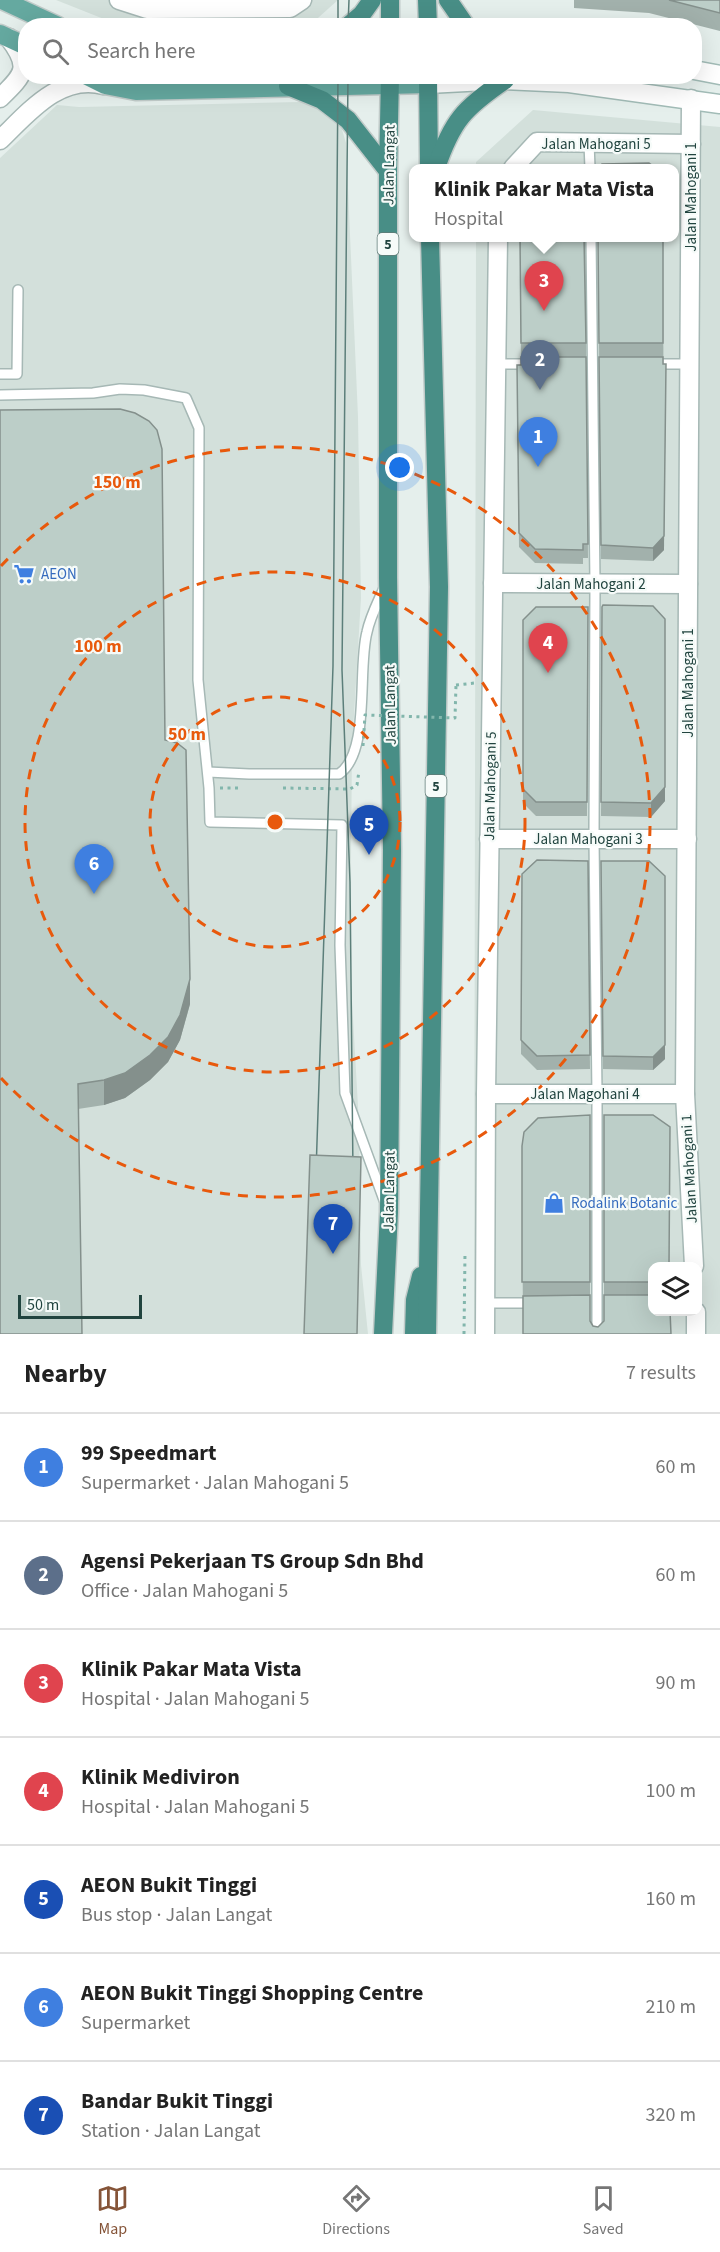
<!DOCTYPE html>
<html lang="en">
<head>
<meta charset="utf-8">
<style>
  body { margin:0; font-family:"Source Sans 3",sans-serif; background:#f2f2f2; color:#222 }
  .controls { position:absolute; right:18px; bottom:18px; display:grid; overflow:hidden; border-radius:12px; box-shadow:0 6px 24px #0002 }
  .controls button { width:54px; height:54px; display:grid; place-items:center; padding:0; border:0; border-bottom:2px solid #e0e0e0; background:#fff; color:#222; font:30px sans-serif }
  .scale { position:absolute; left:18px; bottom:15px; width:124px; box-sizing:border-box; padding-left:6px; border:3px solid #21443f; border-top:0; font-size:16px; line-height:21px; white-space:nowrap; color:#21443f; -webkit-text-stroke:4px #f6fbf9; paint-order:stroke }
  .you { position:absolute; left:400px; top:468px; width:21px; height:21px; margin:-15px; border:4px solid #fff; border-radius:50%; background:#1a73e8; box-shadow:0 0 0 9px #1a73e833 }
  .badge { display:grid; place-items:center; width:39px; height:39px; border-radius:50%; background:#855438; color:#fff; font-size:20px; font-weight:700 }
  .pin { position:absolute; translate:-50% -50px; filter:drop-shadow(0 2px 3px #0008) }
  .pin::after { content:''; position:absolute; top:32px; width:21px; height:18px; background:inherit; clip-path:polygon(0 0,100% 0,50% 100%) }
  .popup { position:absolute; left:409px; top:164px; width:270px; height:78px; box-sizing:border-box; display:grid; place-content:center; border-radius:12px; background:#fff; filter:drop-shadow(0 2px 4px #0005); font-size:20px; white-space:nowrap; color:#767676 }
  .popup b { font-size:22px; color:#222 }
  .popup::after { content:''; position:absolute; left:50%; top:100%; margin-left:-12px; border:12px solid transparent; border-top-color:#fff }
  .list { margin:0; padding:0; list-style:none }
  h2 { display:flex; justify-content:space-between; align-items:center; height:78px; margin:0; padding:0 24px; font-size:26px }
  h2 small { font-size:20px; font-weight:400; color:#767676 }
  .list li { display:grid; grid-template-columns:39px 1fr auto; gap:18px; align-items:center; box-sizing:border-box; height:108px; padding:0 24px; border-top:2px solid #e0e0e0 }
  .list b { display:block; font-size:22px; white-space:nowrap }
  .list p { margin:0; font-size:20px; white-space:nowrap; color:#767676 }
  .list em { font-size:20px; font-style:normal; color:#767676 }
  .icon { flex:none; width:33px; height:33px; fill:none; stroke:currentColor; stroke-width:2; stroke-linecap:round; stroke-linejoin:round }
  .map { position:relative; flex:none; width:720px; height:1334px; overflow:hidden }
  .search { position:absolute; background:#fff; box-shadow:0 6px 24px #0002; left:18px; right:18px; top:18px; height:66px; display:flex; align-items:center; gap:15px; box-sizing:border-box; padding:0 21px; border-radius:24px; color:#767676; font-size:22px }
  .sheet { height:834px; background:#fff }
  nav { display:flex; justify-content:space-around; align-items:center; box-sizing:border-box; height:84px; border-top:2px solid #e0e0e0; background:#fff; font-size:16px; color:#767676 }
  nav a { display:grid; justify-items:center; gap:3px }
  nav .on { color:#855438 }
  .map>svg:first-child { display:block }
  .built { fill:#d3e0db; fill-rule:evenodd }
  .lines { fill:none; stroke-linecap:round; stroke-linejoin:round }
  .service-casing { stroke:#a6b8b5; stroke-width:12 }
  .minor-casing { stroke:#a6b8b5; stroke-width:21 }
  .secondary-casing { stroke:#a2bcb7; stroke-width:21 }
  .primary-casing { stroke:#c1cbc9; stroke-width:21 }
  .trunk-casing { stroke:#c1cbc9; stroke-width:21 }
  .path { stroke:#82b6ac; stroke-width:3; stroke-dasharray:3 4.5; stroke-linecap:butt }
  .service { stroke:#fff; stroke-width:9 }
  .minor { stroke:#fff; stroke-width:18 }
  .secondary { stroke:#fff; stroke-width:18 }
  .primary { stroke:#65a9a0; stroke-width:18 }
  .trunk { stroke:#488e86; stroke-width:18 }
  .tram { stroke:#5c7f7a; stroke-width:1.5 }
  .path-bridge { stroke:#82b6ac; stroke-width:3; stroke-dasharray:3 4.5; stroke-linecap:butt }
  .wall { fill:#a2b1ac }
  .shaded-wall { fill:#84908c }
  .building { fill:#bccec8; stroke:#84908c; stroke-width:1.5 }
  .ring { fill:none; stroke:#e8590c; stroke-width:3; stroke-dasharray:10 8 }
  .labels { text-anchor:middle; stroke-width:4.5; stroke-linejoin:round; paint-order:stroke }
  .shield { fill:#f6fbf9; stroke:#617b77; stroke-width:1.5 }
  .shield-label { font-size:14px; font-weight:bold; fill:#21443f }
  .street-label { font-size:15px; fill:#21443f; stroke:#f6fbf9 }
  .shop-label { font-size:15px; fill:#366cbe; stroke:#f6fbf9; text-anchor:start }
  .centre { fill:#e8590c; stroke:#f6fbf9; stroke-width:3 }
  .ring-label { font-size:18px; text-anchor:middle; font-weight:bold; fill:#e8590c; stroke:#f6fbf9; stroke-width:4.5; stroke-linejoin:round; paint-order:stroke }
</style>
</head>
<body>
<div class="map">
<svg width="720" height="1334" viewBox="0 0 720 1334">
  <rect width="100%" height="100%" fill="#e5efec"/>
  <!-- built -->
  <g class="built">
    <path d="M56,0H338L309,26L119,25Z"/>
    <path d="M301,102L319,107L340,123L346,143L358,417L361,598L352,748L350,965L359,1124L361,1265L368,1334H0V158L57,105L79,107Z"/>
    <path d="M533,110L720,127V1334H474L476,238H674V168H476V162ZM652,1266H698V1312H652Z"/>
  </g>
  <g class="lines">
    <!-- service casing -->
    <g class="service-casing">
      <g id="service">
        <path d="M589,143L590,168"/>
        <path d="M591,238L595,584L594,839L597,1095V1334"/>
        <path d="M496,364H533"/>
        <path d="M652,364H690"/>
        <path d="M0,374H17L18,290"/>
        <path d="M0,395L93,393L120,389L144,390L186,398L199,428L198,680L209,788L210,822L342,825L340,945L345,1093L384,1200"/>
        <path d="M208,772L249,774H339C371,752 357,669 367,632C370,617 378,602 384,588"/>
        <path d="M485,1303H534"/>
      </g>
    </g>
    <!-- minor casing -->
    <g class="minor-casing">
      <g id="minor">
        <path d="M119,0L147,9L290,8L302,0"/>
        <path d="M0,98C25,74 31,67 9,38"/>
        <path d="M691,99L685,1094L694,1266"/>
        <path d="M0,140C28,113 60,73 104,85"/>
        <path d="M513,168L537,142L691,144"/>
        <path d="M493,583L688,584"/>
        <path d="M489,839H687"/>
        <path d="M486,1094H685"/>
        <path d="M696,1312V1334"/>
        <path d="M485,1334L486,1094L498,238"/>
      </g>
    </g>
    <!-- secondary casing -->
    <g class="secondary-casing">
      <g id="secondary">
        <path d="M694,70L720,75"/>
        <path d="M428,84L505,80L569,83L720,104"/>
      </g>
    </g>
    <!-- primary casing -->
    <g class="primary-casing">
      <g id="primary">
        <path d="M2,0L58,26"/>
        <path d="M0,34L26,46"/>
        <path d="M87,76L105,85L136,91L428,84"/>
      </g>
    </g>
    <!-- trunk casing -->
    <g class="trunk-casing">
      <g id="trunk">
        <path d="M427,0L428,26"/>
        <path d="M448,0L466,26"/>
        <path d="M348,26L362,14L372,0"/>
        <path d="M390,26V0"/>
        <path d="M428,76L429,168"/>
        <path d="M288,86L322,100L348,120L388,171"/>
        <path d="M436,168C452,121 464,108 505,80"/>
        <path d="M383,1334L389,1212L392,850L388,577V171L390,76"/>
        <path d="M414,1334L415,1300L421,1276"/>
        <path d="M427,1334L439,587L430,238"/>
      </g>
    </g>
    <!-- path -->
    <g class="path">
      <path d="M456,685L475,683"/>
      <path d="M220,788H240"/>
      <path d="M283,788L350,789L357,785L359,771"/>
      <path d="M464,1334L465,1253"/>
    </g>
    <!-- service -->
    <use href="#service" class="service"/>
    <!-- minor -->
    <use href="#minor" class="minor"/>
    <!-- secondary -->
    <use href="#secondary" class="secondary"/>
    <!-- primary -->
    <use href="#primary" class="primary"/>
    <!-- trunk -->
    <use href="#trunk" class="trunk"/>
    <!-- tram -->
    <g class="tram">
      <path d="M338,26V0"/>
      <path d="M348,26L349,0"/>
      <path d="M348,76L342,670L350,882L353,1174"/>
      <path d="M316,1172L333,666L338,76"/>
    </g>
    <!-- path-bridge -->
    <path class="path-bridge" d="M363,746L365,715L455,718L456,685"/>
  </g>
  <!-- wall -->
  <g class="wall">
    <path d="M574,0H720V31L649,13L574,8Z"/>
    <path d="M520,237H585L588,558H583V564L535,563L519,547L517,365H521Z"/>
    <path d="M598,237H663L664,550L653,561L601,559Z"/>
    <path d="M588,607L587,816H536L523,803V620Z"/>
    <path d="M602,607L665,801L651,817L601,816Z"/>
    <path d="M165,740L190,1004L180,1040L168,1062L150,1080L125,1098L104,1105L78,1109L0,1334Z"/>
    <path d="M588,861L590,1069L537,1070L521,1054L522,874Z"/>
    <path d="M601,861L665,1059L653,1070L603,1069Z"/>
    <path d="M590,1115V1321L593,1326L598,1327L604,1321V1115L652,1266V1311L671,1334H523L522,1146Z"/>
  </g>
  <!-- shaded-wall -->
  <g class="shaded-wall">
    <path d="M666,364L664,550L653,561V548Z"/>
    <path d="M665,787V801L651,817V803Z"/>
    <path d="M665,876V1059L653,1070V1057Z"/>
    <path d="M190,979V1004L180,1040L168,1062L150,1080L125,1098L104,1105V1080Z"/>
  </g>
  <!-- building -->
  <g class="building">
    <path d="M669,0H720V13Z"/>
    <path d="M649,163L656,168H529L532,165L602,166V164Z"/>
    <path d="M520,237H584L586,343H521Z"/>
    <path d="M598,237H663V343H599Z"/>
    <path d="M521,357H586L588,544H583V550L535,549L519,533L517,365H521Z"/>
    <path d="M599,357H663V364H666L664,536L653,548L601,545Z"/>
    <path d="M120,409L135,413L149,421L157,430L162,449L165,740L177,743L186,750L190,979L180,1015L168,1037L150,1055L125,1073L104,1080L78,1084L82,1334H0V410Z"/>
    <path d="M603,605L653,606L665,619V787L651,803L601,802L602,607Z"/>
    <path d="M536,607H588L587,802H536L523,789V620Z"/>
    <path d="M537,860L588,861L590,1055L537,1056L521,1040L522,874Z"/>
    <path d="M601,861H649L665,876V1045L653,1057L603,1056Z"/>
    <path d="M590,1115V1282H522V1146L524,1132L538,1118Z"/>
    <path d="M604,1115H653L670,1127L669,1266H652V1282H604Z"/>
    <path d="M310,1155L361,1157L357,1334H304Z"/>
    <path d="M590,1295V1321L593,1326L598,1327L604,1321V1295H652V1311H670L671,1334H523V1296Z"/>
  </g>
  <!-- distance rings -->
  <g class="ring">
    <circle cx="275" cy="822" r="125"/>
    <circle cx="275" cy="822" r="250"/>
    <path d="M1 566A375 375 0 1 1 1 1078"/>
  </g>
  <!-- icons -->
  <defs>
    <g id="supermarket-bare" transform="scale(1.62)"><path d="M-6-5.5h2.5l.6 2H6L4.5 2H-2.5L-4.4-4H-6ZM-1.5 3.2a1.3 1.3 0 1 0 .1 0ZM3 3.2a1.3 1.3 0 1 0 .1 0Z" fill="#3f7fe0" stroke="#f6fbf9" stroke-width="2.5" paint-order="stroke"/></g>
    <g id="shop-bare" transform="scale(1.62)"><path d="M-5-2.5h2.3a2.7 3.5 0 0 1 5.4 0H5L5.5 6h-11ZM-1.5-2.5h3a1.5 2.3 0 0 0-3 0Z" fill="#3f7fe0" stroke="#f6fbf9" stroke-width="2.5" paint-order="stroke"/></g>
  </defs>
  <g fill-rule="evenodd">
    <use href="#supermarket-bare" x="24" y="574"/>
    <use href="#shop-bare" x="554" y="1203"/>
  </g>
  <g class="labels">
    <!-- shield labels -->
    <g class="shield">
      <rect x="377.5" y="233" width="21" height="22" rx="4.5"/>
      <rect x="425.5" y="775" width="21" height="22" rx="4.5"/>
    </g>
    <g class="shield-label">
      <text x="388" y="249">5</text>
      <text x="436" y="791">5</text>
    </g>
    <!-- street labels -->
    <g class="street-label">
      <text x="596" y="149">Jalan Mahogani 5</text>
      <text transform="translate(389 165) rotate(-89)" y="5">Jalan Langat</text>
      <text transform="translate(691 197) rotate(-90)" y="5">Jalan Mahogani 1</text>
      <text x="591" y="589">Jalan Mahogani 2</text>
      <text transform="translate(688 683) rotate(-90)" y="5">Jalan Mahogani 1</text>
      <text transform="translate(390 705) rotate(-91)" y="5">Jalan Langat</text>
      <text transform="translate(490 786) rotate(-89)" y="5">Jalan Mahogani 5</text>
      <text x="588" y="844">Jalan Mahogani 3</text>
      <text x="585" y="1099">Jalan Magohani 4</text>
      <text transform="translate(689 1169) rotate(-93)" y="5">Jalan Mahogani 1</text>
      <text transform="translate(389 1191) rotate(-89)" y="5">Jalan Langat</text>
    </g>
    <!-- shop labels -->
    <g class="shop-label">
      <text x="41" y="579">AEON</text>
      <text x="571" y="1208">Rodalink Botanic</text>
    </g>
  </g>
  <circle cx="275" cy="822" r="9" class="centre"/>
  <g class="ring-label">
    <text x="117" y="488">150 m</text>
    <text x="98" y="652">100 m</text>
    <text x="187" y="740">50 m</text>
  </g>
</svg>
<div class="controls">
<button><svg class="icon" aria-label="layers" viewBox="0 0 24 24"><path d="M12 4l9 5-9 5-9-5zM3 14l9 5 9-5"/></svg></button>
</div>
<div class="scale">50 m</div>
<div class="you"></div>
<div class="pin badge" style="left:538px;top:467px;background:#3f7fe0">1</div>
<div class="pin badge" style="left:540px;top:390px;background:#5c6f8a">2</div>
<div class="pin badge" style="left:544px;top:311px;background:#e0444e">3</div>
<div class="popup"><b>Klinik Pakar Mata Vista</b>Hospital</div>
<div class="pin badge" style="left:548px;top:673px;background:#e0444e">4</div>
<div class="pin badge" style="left:369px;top:855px;background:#1a4fb4">5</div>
<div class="pin badge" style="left:94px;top:894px;background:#3f7fe0">6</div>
<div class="pin badge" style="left:333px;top:1254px;background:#1a4fb4">7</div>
<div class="search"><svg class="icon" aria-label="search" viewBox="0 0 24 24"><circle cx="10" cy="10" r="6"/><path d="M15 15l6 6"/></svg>Search here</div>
</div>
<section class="sheet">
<h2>Nearby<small>7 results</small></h2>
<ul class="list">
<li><span class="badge" style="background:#3f7fe0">1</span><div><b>99 Speedmart</b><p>Supermarket · Jalan Mahogani 5</p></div><em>60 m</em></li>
<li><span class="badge" style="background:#5c6f8a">2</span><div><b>Agensi Pekerjaan TS Group Sdn Bhd</b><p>Office · Jalan Mahogani 5</p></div><em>60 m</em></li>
<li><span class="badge" style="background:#e0444e">3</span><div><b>Klinik Pakar Mata Vista</b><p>Hospital · Jalan Mahogani 5</p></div><em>90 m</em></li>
<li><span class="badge" style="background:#e0444e">4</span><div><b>Klinik Mediviron</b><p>Hospital · Jalan Mahogani 5</p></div><em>100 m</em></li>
<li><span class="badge" style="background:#1a4fb4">5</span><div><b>AEON Bukit Tinggi</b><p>Bus stop · Jalan Langat</p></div><em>160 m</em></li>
<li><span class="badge" style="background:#3f7fe0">6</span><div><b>AEON Bukit Tinggi Shopping Centre</b><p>Supermarket</p></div><em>210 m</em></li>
<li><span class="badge" style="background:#1a4fb4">7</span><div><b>Bandar Bukit Tinggi</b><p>Station · Jalan Langat</p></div><em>320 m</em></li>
</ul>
</section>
<nav>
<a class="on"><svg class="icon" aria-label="map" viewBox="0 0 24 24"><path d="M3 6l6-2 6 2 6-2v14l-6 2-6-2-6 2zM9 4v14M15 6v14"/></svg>Map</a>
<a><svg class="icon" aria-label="directions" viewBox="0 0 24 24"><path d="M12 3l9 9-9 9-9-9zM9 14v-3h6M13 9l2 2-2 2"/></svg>Directions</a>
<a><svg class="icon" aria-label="saved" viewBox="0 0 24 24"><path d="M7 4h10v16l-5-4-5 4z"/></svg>Saved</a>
</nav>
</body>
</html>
